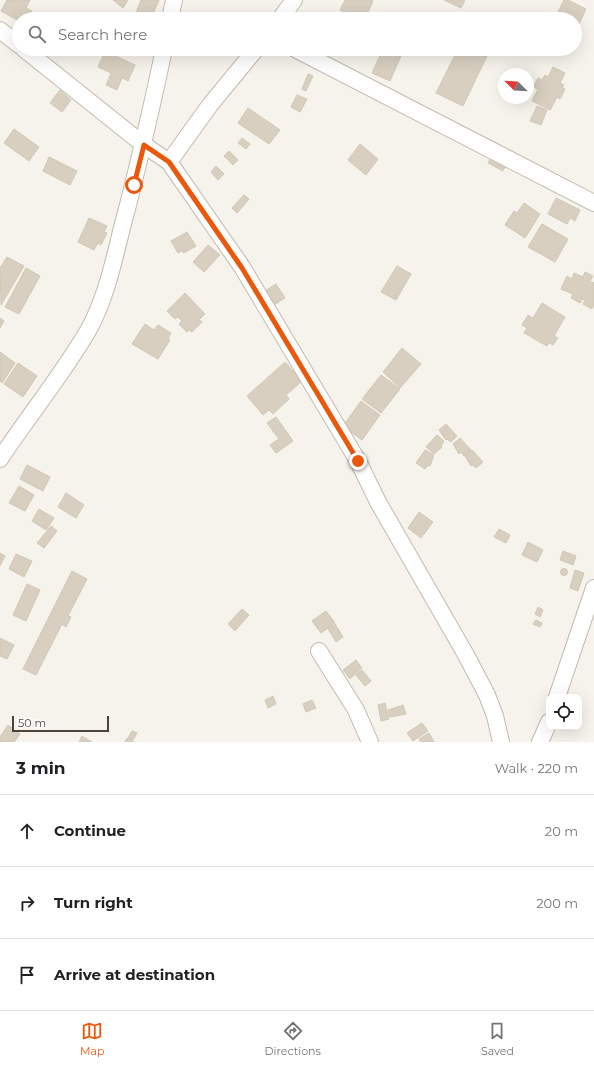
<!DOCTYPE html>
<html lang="en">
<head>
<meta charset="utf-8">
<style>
  body { margin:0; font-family:Montserrat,sans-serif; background:#f2f2f2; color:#202124 }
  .controls { position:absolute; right:12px; bottom:12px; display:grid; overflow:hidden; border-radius:8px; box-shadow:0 4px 16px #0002 }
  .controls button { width:36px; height:36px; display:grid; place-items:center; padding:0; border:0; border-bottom:1px solid #e0e0e0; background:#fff; color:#202124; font:20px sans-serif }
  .compass { position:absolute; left:498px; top:68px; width:36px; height:36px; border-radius:50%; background:#fff; box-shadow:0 4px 16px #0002; rotate:294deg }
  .scale { position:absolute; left:12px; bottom:10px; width:97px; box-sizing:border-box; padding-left:4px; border:2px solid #4b4439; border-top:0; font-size:11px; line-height:14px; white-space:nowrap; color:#4b4439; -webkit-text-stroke:3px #fff; paint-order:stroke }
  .stop { position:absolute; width:12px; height:12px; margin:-9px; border:3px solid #ea580c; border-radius:50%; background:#fff }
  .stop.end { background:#ea580c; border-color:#fff; box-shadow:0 1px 4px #0008 }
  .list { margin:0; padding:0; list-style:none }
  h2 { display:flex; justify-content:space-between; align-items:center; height:52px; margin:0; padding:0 16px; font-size:17px }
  h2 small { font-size:13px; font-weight:400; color:#757577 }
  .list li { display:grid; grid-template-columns:26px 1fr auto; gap:12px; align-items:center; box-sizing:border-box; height:72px; padding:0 16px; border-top:1px solid #e0e0e0 }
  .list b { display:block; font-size:15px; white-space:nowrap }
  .list em { font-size:13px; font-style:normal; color:#757577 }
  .icon { flex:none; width:22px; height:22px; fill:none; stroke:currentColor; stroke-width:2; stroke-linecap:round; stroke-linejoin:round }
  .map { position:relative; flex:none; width:594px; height:742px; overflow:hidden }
  .search { position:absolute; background:#fff; box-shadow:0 4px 16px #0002; left:12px; right:12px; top:12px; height:44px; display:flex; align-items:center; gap:10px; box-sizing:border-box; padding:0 14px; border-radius:22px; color:#757577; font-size:15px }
  .sheet { height:268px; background:#fff }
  nav { display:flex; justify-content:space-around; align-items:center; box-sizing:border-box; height:56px; border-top:1px solid #e0e0e0; background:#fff; font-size:11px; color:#757577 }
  nav a { display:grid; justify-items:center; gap:2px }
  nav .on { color:#ea580c }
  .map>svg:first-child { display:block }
  .building { fill:#d8cfc1; stroke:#d3c7b4 }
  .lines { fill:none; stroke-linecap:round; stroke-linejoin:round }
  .minor-casing { stroke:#c2bbae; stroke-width:18 }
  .minor { stroke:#fff; stroke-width:16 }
  .route { stroke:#ea580c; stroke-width:5 }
</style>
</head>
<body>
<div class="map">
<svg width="594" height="742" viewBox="0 0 594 742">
  <rect width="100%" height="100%" fill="#f6f3ec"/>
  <!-- building -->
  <g class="building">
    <path d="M7,0H30L26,8L32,11L28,19H19V21L1,11Z"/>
    <path d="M113,0H128L123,8Z"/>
    <path d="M141,0H159L151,19L134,18Z"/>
    <path d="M345,0H372L373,1L365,19H358L340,10Z"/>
    <path d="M444,0H465L461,8Z"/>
    <path d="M564,0H568L586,9L579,24L575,23V19H568L557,14Z"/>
    <path d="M383,49H404L390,81L372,73Z"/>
    <path d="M458,49H472L487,56L463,106L436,93Z"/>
    <path d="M531,49H546L542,55Z"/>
    <path d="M105,51L135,65L128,81L122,78L117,90L106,85L111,73L98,67Z"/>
    <path d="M553,67L565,73L560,83L564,85L562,87L565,89L560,99L557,97L550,110L532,101L538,89L533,87L538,78L542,80L545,75L548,77Z"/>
    <path d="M308,74L313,76L306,91L302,89Z"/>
    <path d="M60,90L71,100L62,112L50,103Z"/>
    <path d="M297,95L307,99L300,112L291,107Z"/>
    <path d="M537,106L547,110L541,125L530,121Z"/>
    <path d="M248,108L280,130L269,144L238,123Z"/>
    <path d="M14,129L39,147L29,161L4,143Z"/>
    <path d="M242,138L250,144L246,149L238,143Z"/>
    <path d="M360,144L378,159L366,175L348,160Z"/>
    <path d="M229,151L238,160L233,165L224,156Z"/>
    <path d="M492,156L507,163L503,171L488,163Z"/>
    <path d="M49,157L77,171L70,185L43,171Z"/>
    <path d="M216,166L224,174L218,180L211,172Z"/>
    <path d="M244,195L249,199L237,213L232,208Z"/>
    <path d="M556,198L580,210L575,221L570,218L567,224L548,214Z"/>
    <path d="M524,203L540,214L525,238L505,225L514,211L517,213Z"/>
    <path d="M89,218L107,226L104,232L107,233L101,245L98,243L94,250L78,242Z"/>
    <path d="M542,224L568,239L555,262L528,247Z"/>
    <path d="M187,232L196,246L184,253L182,251L178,253L171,241Z"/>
    <path d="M208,245L220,255L204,272L193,262Z"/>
    <path d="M7,257L24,266L1,305L0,268Z"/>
    <path d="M397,266L411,274L396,300L381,292Z"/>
    <path d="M26,268L40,276L19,314L5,307Z"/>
    <path d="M585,272L593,276L590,281L594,283V305L592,309L583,304L585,300L582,299L580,303L571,298L573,294L561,289L567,276L572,279L574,273L583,277Z"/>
    <path d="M276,284L285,298L274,305L265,291Z"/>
    <path d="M185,293L205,314L199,320L202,322L192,332L189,330L187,332L179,324L182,321L178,317L175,319L167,311Z"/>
    <path d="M542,303L565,317L554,336L558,338L553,345L549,343L547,346L524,333L527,328L522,325L528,315L533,318Z"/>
    <path d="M0,318L4,321L0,328Z"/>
    <path d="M145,324L154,330L158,325L171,333L168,339L170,340L158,359L132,344Z"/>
    <path d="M402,348L421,364L400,388L383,372Z"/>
    <path d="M0,352L15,363L2,383L0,381Z"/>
    <path d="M285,362L302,381L286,395L289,399L273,414L269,410L263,415L247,396Z"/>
    <path d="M18,363L37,376L23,397L4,384Z"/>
    <path d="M381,375L400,389L381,413L362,399Z"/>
    <path d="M361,401L380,415L362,440L343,426Z"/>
    <path d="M276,417L293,441L276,453L270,445L279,439L267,423Z"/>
    <path d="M446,424L457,436L451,442L447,439L446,440L439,430Z"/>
    <path d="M437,435L444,441L441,446L442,447L434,454L426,447Z"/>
    <path d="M460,438L471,450L464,456L461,452L459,454L453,444Z"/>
    <path d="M425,450L434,455L430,466L428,465L425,469L416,463Z"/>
    <path d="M472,450L483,462L476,468L473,465L471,466L465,456Z"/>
    <path d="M27,465L50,477L43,491L20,479Z"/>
    <path d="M19,486L34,495L25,511L9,503Z"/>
    <path d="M66,493L84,505L76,518L58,507Z"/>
    <path d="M39,509L54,518L46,530L32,521Z"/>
    <path d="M419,512L433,522L421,538L408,528Z"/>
    <path d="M51,526L57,531L44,548L37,543Z"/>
    <path d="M499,529L510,535L506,543L494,537Z"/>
    <path d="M528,542L543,550L537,562L522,555Z"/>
    <path d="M563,551L576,556L573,565L560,560Z"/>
    <path d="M0,553L5,556L0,566Z"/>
    <path d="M16,554L32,561L24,577L9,569Z"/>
    <circle cx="564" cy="572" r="3.5"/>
    <path d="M575,570L584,573L578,591L570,588Z"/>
    <path d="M72,571L87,579L68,616L71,617L66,627L62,624L36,675L23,669Z"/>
    <path d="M27,584L40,590L26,621L13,615Z"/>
    <path d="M538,607L543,610L540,617L535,614Z"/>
    <path d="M242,609L249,615L235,631L228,624Z"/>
    <path d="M326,611L335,623L321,633L312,621Z"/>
    <path d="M536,620L542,623L540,627L533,624Z"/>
    <path d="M335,624L343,637L336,642L328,629Z"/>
    <path d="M0,638L14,645L7,659L0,656Z"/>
    <path d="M356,660L362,668L350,679L343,670Z"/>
    <path d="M362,670L371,681L365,686L356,675Z"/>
    <path d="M273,696L276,704L268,708L265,700Z"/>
    <path d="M312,700L316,708L306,712L303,704Z"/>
    <path d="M385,703L389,719L381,721L378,705Z"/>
    <path d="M403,705L406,714L390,717L388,710Z"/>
    <path d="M422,723L428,731L413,741L407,733Z"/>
    <path d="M8,725L20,734L14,742H0V737Z"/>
    <path d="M132,731L137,733L133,740L128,738Z"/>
    <path d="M429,733L434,742H421L419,739Z"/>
    <path d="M82,736L92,742H79Z"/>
    <path d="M127,738L134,742H125Z"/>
  </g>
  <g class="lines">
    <!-- minor casing -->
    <g class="minor-casing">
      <g id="minor">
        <path d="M170,19L174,0"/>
        <path d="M280,19L294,0"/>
        <path d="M0,30L19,45"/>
        <path d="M24,49L144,145L169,162L242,267L358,461L378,502L466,655L487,695L495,716L501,742"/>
        <path d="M295,49L594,203"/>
        <path d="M169,162L210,105L256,49"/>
        <path d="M0,459C29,415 63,374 89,329C110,290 116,247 128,205C141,153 153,102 164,49"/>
        <path d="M319,651L356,710L370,742"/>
        <path d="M557,697L594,588"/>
        <path d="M540,742L549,722"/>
      </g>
    </g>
    <!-- minor -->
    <use href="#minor" class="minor"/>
  </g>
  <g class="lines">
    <!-- route -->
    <path class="route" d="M134,185L144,145L169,162L242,268L358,461"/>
  </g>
</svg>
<div class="controls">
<button><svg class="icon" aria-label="locate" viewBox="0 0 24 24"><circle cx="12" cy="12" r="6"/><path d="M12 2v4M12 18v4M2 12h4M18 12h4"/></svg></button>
</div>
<svg class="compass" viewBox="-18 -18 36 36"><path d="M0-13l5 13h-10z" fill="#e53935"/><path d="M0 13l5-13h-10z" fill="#757577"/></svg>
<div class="scale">50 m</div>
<div class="stop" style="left:134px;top:185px"></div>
<div class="stop end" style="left:358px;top:461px"></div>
<div class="search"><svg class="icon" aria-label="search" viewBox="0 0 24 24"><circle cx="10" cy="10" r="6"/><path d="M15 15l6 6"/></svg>Search here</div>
</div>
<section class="sheet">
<h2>3 min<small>Walk · 220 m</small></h2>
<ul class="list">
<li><svg class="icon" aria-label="ahead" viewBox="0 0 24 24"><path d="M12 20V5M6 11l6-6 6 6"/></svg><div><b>Continue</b></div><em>20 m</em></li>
<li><svg class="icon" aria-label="right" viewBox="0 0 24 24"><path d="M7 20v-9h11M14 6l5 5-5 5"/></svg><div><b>Turn right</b></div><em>200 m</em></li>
<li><svg class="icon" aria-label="arrive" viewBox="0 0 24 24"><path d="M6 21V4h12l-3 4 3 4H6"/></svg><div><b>Arrive at destination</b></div></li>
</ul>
</section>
<nav>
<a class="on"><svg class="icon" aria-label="map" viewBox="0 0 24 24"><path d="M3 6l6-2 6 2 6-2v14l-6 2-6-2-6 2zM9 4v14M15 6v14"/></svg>Map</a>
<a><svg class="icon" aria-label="directions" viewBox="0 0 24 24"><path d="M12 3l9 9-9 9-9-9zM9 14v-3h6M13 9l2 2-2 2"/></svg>Directions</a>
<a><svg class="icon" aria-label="saved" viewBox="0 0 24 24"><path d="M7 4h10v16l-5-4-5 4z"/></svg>Saved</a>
</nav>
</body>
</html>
